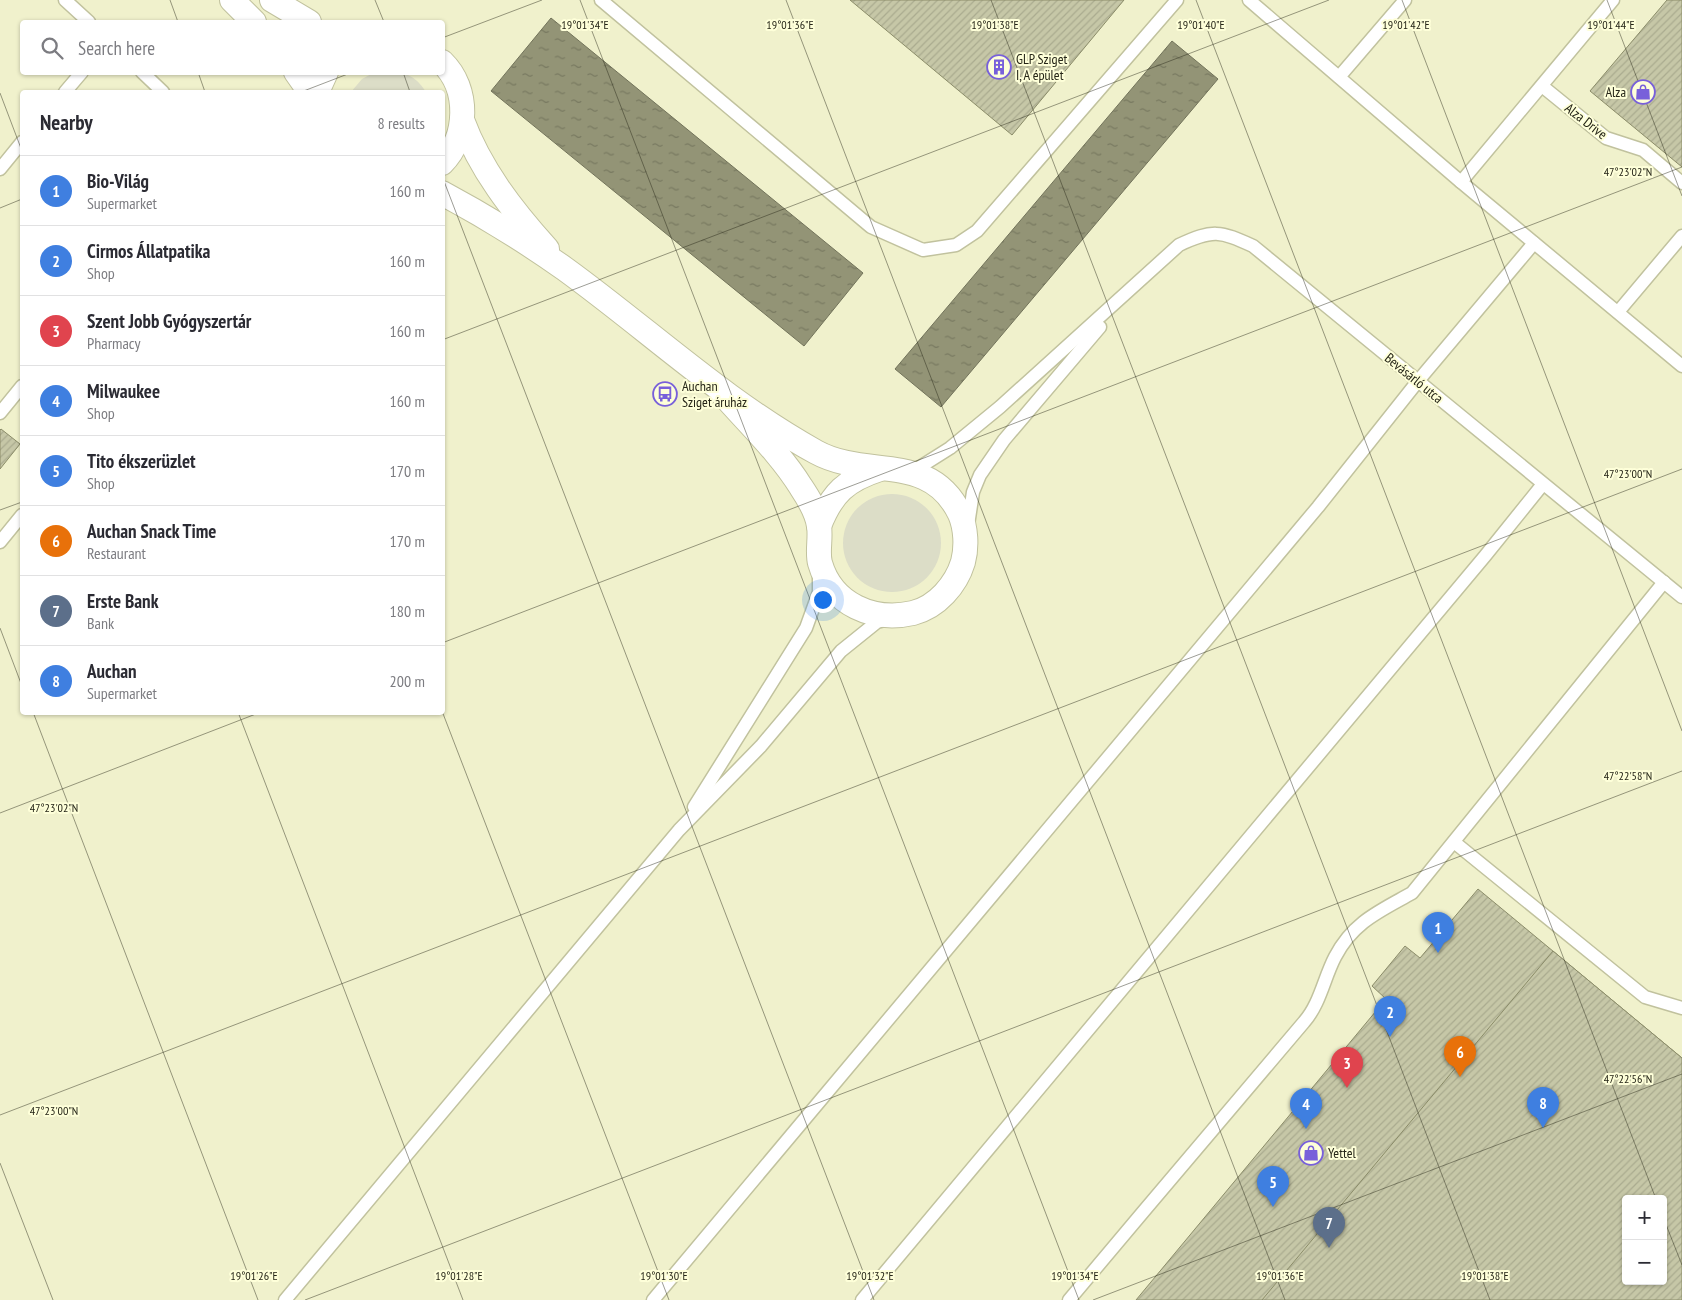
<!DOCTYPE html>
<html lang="en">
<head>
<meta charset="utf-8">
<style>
  body { margin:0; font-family:"PT Sans Narrow",sans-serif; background:#f2f2f3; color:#2b2b33 }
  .controls { position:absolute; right:15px; bottom:15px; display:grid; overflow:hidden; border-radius:5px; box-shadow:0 1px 4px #0004 }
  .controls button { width:45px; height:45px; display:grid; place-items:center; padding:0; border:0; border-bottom:1px solid #e1e1e2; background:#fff; color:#2b2b33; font:25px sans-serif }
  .you { position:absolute; left:822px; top:599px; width:18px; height:18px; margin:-12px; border:4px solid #fff; border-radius:50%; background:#1a73e8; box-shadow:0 0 0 8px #1a73e833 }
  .badge { display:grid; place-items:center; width:32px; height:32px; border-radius:50%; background:#2563eb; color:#fff; font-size:16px; font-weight:700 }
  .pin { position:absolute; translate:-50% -41px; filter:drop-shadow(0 1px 2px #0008) }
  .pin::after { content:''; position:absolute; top:26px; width:18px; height:15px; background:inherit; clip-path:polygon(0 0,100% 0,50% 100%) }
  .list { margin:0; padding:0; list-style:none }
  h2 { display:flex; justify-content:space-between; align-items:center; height:65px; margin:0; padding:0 20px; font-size:21px }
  h2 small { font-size:16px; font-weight:400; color:#7c7c81 }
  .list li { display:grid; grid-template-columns:32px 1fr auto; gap:15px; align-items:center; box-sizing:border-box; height:70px; padding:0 20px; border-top:1px solid #e1e1e2 }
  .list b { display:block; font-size:19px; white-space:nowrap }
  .list p { margin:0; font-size:16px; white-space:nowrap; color:#7c7c81 }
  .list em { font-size:16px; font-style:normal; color:#7c7c81 }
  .icon { flex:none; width:28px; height:28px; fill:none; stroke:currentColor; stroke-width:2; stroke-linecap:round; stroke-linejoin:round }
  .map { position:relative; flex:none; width:1682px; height:1300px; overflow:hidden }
  .search { position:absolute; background:#fff; box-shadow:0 1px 4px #0004; left:20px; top:20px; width:425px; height:55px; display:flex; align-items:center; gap:12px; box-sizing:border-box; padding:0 18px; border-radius:5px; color:#7c7c81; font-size:19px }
  .panel { position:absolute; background:#fff; box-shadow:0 1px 4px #0004; left:20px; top:90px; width:425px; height:625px; border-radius:5px }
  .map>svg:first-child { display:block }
  .grass { fill:#dcddc7 }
  .water { fill:url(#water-ripples); stroke:#72735a }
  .building { fill:url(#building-hatch); stroke:#8b8c69; fill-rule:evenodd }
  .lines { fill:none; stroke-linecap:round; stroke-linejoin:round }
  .lane-casing { stroke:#c1c29e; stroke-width:15 }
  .street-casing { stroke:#c1c29e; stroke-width:26 }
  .lane { stroke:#fff; stroke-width:12 }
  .street { stroke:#fff; stroke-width:24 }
  .ticks { fill:none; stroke:#252517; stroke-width:1; stroke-opacity:0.45 }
  .labels { text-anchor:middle; stroke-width:4; stroke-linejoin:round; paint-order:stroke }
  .poi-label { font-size:14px; fill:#252517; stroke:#feffd9; text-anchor:start }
  .street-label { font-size:14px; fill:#252517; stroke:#feffd9 }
  .ticks-label { font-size:12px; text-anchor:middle; fill:#252517; stroke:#feffd9; stroke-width:4; stroke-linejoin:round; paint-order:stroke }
</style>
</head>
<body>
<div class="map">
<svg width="1682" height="1300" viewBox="0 0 1682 1300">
  <defs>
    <pattern id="water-ripples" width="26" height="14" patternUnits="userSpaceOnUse" patternTransform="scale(1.25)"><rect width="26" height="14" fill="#939476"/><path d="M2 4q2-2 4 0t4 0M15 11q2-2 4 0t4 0" fill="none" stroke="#787960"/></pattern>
    <pattern id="building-hatch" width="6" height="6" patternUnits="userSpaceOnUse" patternTransform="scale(1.25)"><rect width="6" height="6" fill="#c6c7a7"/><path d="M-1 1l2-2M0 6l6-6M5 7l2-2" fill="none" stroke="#aaab8f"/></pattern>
  </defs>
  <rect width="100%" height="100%" fill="#f0f1cc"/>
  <!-- grass -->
  <g class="grass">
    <path d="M375,72C399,72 412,70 426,92H351L362,79Z"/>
    <circle cx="892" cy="543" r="49"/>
  </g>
  <!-- water -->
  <g class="water">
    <path d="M551,18L863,273L804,346L491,91Z"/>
    <path d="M1172,41L1218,79L941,407L895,369Z"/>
  </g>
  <!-- building -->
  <g class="building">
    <path d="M850,0H1124L1012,135Z"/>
    <path d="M1667,0H1682V167L1590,91Z"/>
    <path d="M1,429L20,444L0,469V430Z"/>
    <path d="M1478,889L1682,1058V1300H1136L1386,999L1372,986L1405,946L1420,958ZM1626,1199H1663V1281H1626Z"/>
    <path d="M1553,951L1682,1058V1300H1262ZM1626,1199H1663V1281H1626Z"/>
  </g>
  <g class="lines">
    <!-- lane casing -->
    <g class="lane-casing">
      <g id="lane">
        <path d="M65,0L89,22"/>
        <path d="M601,0L871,227L923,250L956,245L977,231L1177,0"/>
        <path d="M1249,0L1461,182"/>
        <path d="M1613,0L1461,182L1682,366"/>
        <path d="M142,72L163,92"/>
        <path d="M1339,77L1405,0"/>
        <path d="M1542,86L1606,138L1643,150L1682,183"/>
        <path d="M65,92L82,72"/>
        <path d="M0,169L22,142"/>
        <path d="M1618,312L1682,236"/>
        <path d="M0,413L22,386"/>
        <path d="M912,472L950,448L1000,407L1179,245C1213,229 1220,231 1253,246L1682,597"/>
        <path d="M968,525L973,492L980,475L1004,440L1100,327"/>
        <path d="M0,542L22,515"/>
        <path d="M694,807L806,628L819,592V571"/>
        <path d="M1454,842L1645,997L1682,1008"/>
        <path d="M285,1300L679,830L761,746L841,651L877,622L888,619"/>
        <path d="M653,1300L1318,507L1418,381L1534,243"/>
        <path d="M862,1300L1485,556L1543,484"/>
        <path d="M1069,1300C1147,1207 1226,1114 1304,1022C1320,1004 1324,978 1335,957C1353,922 1380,911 1412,893L1664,582"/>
      </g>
    </g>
    <!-- street casing -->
    <g class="street-casing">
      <g id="street">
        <path d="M232,0L254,22"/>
        <path d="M272,0L309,22"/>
        <path d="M442,62C470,89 468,137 442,163"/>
        <path d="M296,72L310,92"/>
        <path d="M317,92L326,72"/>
        <path d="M462,120C480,169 512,210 547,249"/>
        <path d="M442,193C483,215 527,242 565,269C649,330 724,401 816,452C867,480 930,451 960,514C966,528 967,547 963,562C956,585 937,607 913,613C874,622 832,605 820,563C817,552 821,538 819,526C817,512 809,499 801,487C780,453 749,424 722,393"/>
        <path d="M819,526C832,493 846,480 880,469"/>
      </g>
    </g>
    <!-- lane -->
    <use href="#lane" class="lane"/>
    <!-- street -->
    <use href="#street" class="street"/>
  </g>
  <!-- ticks -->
  <path class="ticks" d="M170,0L178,22M375,0L384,22M580,0L1079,1300M786,0L1285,1300M991,0L1490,1300M1196,0L1656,1199M1402,0L1682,731M1607,0L1682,196M442,38L542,0M198,72L205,92M403,72L410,92M301,92L353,72M0,93L22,151M442,176L874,1300M0,208L22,199M442,340L1329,0M0,510L22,502M0,628L22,686M442,643L1682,167M442,711L669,1300M33,712L258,1300M238,712L463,1300M0,813L261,712M0,1115L1682,469M0,1163L53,1300M1663,1217L1682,1265M305,1300L1682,771M1093,1300L1682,1074"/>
  <!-- icons -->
  <defs>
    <g id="building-ring" transform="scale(1.25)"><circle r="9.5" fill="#feffd9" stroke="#7860da" stroke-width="1.5"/><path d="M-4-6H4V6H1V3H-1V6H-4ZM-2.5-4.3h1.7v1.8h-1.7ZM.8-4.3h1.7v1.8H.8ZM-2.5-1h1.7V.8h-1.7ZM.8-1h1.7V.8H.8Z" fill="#7860da"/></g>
    <g id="shop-ring" transform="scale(1.25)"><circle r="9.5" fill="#feffd9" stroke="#7860da" stroke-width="1.5"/><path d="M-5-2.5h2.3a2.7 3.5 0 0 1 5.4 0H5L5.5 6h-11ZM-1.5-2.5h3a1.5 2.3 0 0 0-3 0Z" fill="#7860da"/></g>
    <g id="bus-ring" transform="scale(1.25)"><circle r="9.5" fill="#feffd9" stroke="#7860da" stroke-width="1.5"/><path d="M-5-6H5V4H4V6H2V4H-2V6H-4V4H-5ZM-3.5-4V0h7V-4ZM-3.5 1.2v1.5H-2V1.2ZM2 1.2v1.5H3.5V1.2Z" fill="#7860da"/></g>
  </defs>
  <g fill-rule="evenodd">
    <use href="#building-ring" x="999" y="67"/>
    <use href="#shop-ring" x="1643" y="92"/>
    <use href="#bus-ring" x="665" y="394"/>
    <use href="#shop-ring" x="1311" y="1153"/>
  </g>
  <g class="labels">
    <!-- poi labels -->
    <g class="poi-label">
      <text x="1016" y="64">GLP Sziget<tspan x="1016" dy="16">I, A épület</tspan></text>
      <text x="1626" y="97" text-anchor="end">Alza</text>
      <text x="682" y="391">Auchan<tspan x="682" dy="16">Sziget áruház</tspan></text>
      <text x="1328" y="1158">Yettel</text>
    </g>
    <!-- street labels -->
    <g class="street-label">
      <text transform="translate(1586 121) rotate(38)" y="5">Alza Drive</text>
      <text transform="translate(1414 378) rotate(39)" y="5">Bevásárló utca</text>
    </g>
  </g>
  <g class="ticks-label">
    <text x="1611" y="29">19°01'44"E</text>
    <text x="585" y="29">19°01'34"E</text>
    <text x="790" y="29">19°01'36"E</text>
    <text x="995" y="29">19°01'38"E</text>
    <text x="1201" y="29">19°01'40"E</text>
    <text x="1406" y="29">19°01'42"E</text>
    <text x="1628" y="176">47°23'02"N</text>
    <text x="1628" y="478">47°23'00"N</text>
    <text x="1628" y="780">47°22'58"N</text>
    <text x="54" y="812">47°23'02"N</text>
    <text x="1628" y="1083">47°22'56"N</text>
    <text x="54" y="1115">47°23'00"N</text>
    <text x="254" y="1280">19°01'26"E</text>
    <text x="459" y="1280">19°01'28"E</text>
    <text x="664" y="1280">19°01'30"E</text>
    <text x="870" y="1280">19°01'32"E</text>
    <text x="1075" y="1280">19°01'34"E</text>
    <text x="1280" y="1280">19°01'36"E</text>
    <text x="1485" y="1280">19°01'38"E</text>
  </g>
</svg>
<div class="controls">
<button>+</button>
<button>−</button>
</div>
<div class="you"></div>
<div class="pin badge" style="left:1438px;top:953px;background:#3f7fe0">1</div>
<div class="pin badge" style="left:1390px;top:1037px;background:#3f7fe0">2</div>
<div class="pin badge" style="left:1347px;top:1088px;background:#e0444e">3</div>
<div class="pin badge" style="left:1306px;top:1129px;background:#3f7fe0">4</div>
<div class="pin badge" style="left:1273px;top:1207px;background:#3f7fe0">5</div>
<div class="pin badge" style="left:1460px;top:1077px;background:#e8710a">6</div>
<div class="pin badge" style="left:1329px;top:1248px;background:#5c6f8a">7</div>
<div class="pin badge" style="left:1543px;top:1128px;background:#3f7fe0">8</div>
<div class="search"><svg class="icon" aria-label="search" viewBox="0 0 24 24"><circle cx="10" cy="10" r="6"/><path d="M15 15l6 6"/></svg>Search here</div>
<section class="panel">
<h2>Nearby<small>8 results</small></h2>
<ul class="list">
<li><span class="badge" style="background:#3f7fe0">1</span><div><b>Bio-Világ</b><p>Supermarket</p></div><em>160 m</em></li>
<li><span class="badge" style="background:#3f7fe0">2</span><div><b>Cirmos Állatpatika</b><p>Shop</p></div><em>160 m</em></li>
<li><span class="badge" style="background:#e0444e">3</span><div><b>Szent Jobb Gyógyszertár</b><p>Pharmacy</p></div><em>160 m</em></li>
<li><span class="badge" style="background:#3f7fe0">4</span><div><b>Milwaukee</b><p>Shop</p></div><em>160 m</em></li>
<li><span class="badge" style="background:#3f7fe0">5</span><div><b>Tito ékszerüzlet</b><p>Shop</p></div><em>170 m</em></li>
<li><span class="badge" style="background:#e8710a">6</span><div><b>Auchan Snack Time</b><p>Restaurant</p></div><em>170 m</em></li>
<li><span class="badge" style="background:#5c6f8a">7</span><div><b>Erste Bank</b><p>Bank</p></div><em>180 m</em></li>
<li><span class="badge" style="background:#3f7fe0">8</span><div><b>Auchan</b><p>Supermarket</p></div><em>200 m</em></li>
</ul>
</section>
</div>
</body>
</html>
